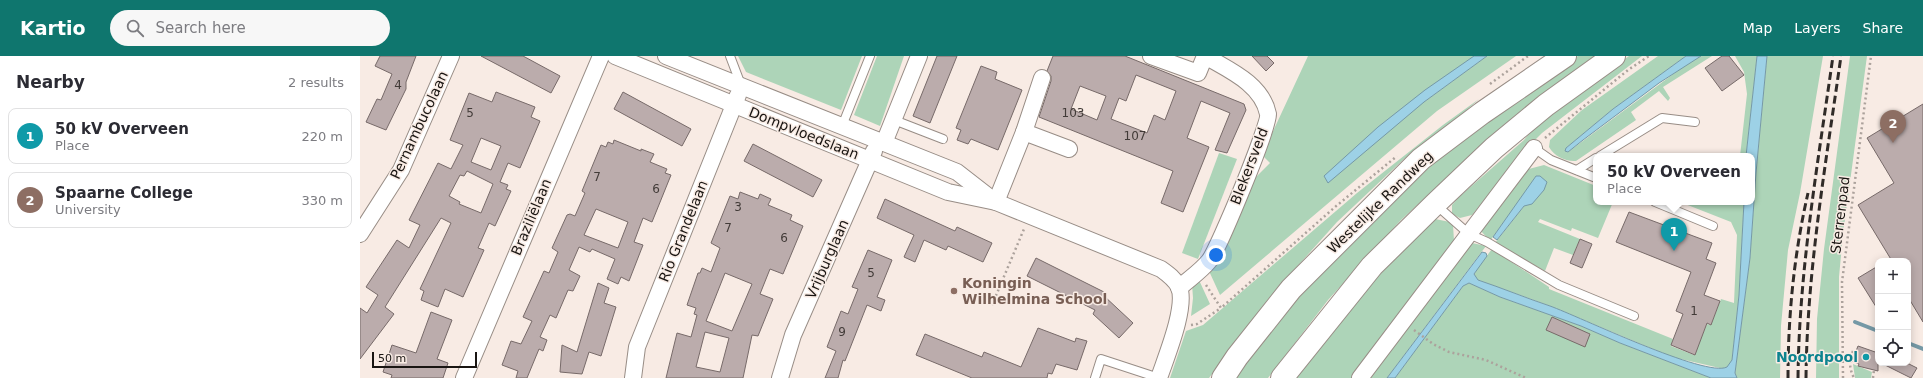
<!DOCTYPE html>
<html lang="en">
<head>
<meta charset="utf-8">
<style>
  body { margin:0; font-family:"DejaVu Sans",sans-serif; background:#f7f7f7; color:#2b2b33 }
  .controls { position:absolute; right:12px; bottom:12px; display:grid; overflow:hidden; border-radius:8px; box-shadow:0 2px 10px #0003 }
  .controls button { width:36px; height:36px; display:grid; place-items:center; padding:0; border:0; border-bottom:1px solid #e1e1e2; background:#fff; color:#2b2b33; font:20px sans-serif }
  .scale { position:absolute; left:12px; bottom:10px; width:105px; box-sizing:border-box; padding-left:4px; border:2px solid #191512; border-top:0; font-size:11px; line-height:14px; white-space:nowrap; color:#191512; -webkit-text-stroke:3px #f8ebe4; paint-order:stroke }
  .you { position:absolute; left:856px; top:199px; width:14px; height:14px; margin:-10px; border:3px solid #fff; border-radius:50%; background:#1a73e8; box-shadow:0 0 0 6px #1a73e833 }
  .badge { display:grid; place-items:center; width:26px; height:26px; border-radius:50%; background:#0f766e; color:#fff; font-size:13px; font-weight:700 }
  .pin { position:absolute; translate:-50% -33px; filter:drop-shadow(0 1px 2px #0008) }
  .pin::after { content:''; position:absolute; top:21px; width:14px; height:12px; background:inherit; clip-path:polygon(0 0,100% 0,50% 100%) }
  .popup { position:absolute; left:1233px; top:97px; width:162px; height:52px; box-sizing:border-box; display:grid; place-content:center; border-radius:8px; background:#fff; filter:drop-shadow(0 1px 3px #0005); font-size:13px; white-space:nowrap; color:#7c7c81 }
  .popup b { font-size:15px; color:#2b2b33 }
  .popup::after { content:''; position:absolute; left:50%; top:100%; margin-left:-8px; border:8px solid transparent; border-top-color:#fff }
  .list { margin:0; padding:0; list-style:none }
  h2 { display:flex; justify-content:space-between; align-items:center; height:52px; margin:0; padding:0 16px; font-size:17px }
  h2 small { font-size:13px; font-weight:400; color:#7c7c81 }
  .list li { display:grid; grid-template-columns:26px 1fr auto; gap:12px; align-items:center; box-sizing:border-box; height:56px; margin:0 8px 8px; padding:0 8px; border:1px solid #e1e1e2; border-radius:8px }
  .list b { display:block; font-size:15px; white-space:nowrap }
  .list p { margin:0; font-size:13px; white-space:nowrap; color:#7c7c81 }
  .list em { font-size:13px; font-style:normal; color:#7c7c81 }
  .icon { flex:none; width:22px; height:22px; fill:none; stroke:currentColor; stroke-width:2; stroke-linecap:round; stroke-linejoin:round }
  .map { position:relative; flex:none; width:1563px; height:322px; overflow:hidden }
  header { display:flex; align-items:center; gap:24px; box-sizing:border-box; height:56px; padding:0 20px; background:#0f766e; color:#fff }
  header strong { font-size:19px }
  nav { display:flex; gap:22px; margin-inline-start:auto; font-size:14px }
  .search { width:280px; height:36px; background:#f7f7f7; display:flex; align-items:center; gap:10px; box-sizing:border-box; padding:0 14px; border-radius:22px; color:#7c7c81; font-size:15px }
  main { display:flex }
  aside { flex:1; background:#fff }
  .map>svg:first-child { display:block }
  .green { fill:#add4b8 }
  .water { fill:#9dd1e6; stroke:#7599a6 }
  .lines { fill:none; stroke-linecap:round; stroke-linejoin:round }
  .stream { stroke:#7599a6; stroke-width:4 }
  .building { fill:#bbacac; stroke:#776a69; fill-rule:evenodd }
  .service-casing { stroke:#988d86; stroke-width:10 }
  .minor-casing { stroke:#988d86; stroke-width:18 }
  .primary-casing { stroke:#988d86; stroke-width:24 }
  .path { stroke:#aca29c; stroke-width:2.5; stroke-dasharray:2 3; stroke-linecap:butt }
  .service { stroke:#fff; stroke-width:8 }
  .minor { stroke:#fff; stroke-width:16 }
  .primary { stroke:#fff; stroke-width:22 }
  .rail { stroke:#302b28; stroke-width:3; stroke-dasharray:8 4; stroke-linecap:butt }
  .education-dot { fill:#8d6e63; stroke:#f8ebe4; stroke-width:1.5 }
  .culture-dot { fill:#0f9aa8; stroke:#f8ebe4; stroke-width:1.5 }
  .labels { text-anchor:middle; stroke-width:3; stroke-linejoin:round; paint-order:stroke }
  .number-label { font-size:12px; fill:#423b38 }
  .street-label { font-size:14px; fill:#191512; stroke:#f8ebe4 }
  .education-label { font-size:14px; font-weight:bold; fill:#785e54; stroke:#f8ebe4; text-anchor:start }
  .culture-label { font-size:14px; font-weight:bold; fill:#0d838f; stroke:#f8ebe4; text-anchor:end }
</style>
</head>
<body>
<header>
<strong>Kartio</strong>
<div class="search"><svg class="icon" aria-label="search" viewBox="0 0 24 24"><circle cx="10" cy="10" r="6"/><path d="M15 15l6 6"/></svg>Search here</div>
<nav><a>Map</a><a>Layers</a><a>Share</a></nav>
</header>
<main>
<aside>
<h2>Nearby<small>2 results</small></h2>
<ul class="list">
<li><span class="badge" style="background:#0f9aa8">1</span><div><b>50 kV Overveen</b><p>Place</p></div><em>220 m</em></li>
<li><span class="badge" style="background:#8d6e63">2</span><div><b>Spaarne College</b><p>University</p></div><em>330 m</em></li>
</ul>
</aside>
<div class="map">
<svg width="1563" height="322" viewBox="0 0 1563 322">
  <rect width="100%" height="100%" fill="#f8ebe4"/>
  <!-- green -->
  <g class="green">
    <path d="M378,0H502L481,54L386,16Z"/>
    <path d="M517,0H544L520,70L494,59Z"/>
    <path d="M948,0H1115L1064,46L1127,0H1156L1077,55L860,239L849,215L886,131L910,107L902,99Z"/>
    <path d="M1218,0H1239L1077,131L1041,164L968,244L908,322H871L933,242L1060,116L1203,9Z"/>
    <path d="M1269,0H1282L1182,77L1161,98L1112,159L1100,162L1092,158V149L1099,141L1164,84L1182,62Z"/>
    <path d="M1298,0H1326L1253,53L1206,92V96H1208L1320,13L1341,0H1352L1303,31L1310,42L1308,45L1299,35L1271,56L1276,64L1216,105C1206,106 1194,100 1189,91L1190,84L1222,54Z"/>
    <path d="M1375,0H1397L1386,100H1380L1387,38L1384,16Z"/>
    <path d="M1407,0H1463L1440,137L1428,194L1421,270L1420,322H1377L1375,317L1390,202L1396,117Z"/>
    <path d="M1490,0H1507L1483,178L1479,221V322H1456L1457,263L1464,193Z"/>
    <path d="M1119,43L1090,69L1044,103L977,166L909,242L849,322H810L826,275L843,269L997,137L1083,69Z"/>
    <path d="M859,97L877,103L838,203L822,197Z"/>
    <path d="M1184,109L1236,130V146H1253L1238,182L1212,172L1211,175L1180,163L1178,166L1220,183L1213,199L1194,192L1185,215L1135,187L1164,150L1167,148L1177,120L1130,185L1121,175L1165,114Z"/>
    <path d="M1320,146H1337L1340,148L1344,146H1384L1379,239L1372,304L1370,309L1364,313L1312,301L1190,250L1118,224L1114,220L1116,214L1132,193L1189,231V233L1313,283L1311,290L1334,299L1347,268L1351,269L1361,243L1374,247L1377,179L1371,166Z"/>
    <path d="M1075,163L1090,166L1093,169L1094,185L992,322H930L1027,208Z"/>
    <path d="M1112,187L1126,190L1027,322H1006Z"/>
    <path d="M839,224L850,248L831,260L833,242L832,228Z"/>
    <path d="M1109,227L1140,241L1221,270L1260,287L1351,322H1035L1103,230Z"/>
    <path d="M1493,308L1512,316L1511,322H1495Z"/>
  </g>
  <!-- water -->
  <g class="water">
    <path d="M1114,0H1127L1064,46L968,127L964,120L1018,71L1065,34Z"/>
    <path d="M1326,0H1341L1299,27L1223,84L1208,96L1205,95L1206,92L1253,53Z"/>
    <path d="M1397,0H1407L1396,117L1390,202L1375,317L1377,322H1351L1260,287L1221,270L1140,241L1109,227L1103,230L1035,322H1027L1122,196L1126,197L1127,200L1114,218L1118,224C1142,232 1166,242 1190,250C1218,260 1346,322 1367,311L1372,304L1379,239L1384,146H1392V100H1386Z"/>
    <path d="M1176,120H1180L1187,126L1184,134L1172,148L1164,150L1137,184L1133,181Z"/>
  </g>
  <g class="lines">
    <!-- stream -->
    <g class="stream">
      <path d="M1495,266L1518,275"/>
      <path d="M1548,287L1563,293"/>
    </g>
  </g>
  <!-- building -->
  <g class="building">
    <path d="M20,0H56L46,26V33L26,74L6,66L17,43L21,44L32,18L15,10Z"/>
    <path d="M121,0H163L200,20L191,37Z"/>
    <path d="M577,0H597L570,67L553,60Z"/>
    <path d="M693,0H765L884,48L886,54L867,97L855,94L870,57L841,45L827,82L849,91L823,156L801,147L813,115L679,61L691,25V20L687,15ZM776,19L816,35L805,64L794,59L787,77L751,63L759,42L766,45ZM720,30L746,40L737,64L711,53Z"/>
    <path d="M892,0H907L914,7L906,15Z"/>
    <path d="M1362,0H1369L1384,19L1362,35L1345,12Z"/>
    <path d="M621,10L637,16L635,23L662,34L638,94L611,83L608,88L597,84L601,74L596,72Z"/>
    <path d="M136,36L175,51L171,61L180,65L160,112L148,107L140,126L148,129L146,133L151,135L135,170L129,167L118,192L124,194L103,241L85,233L78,251L61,244L64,235L60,233L91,167L81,162L25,251L34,258L0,303V252L7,257L18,239L6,231L37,184L49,192L60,169L49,164L78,107L91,113L103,89L90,84L109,37L132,46ZM121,82L141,90L131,114L111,106ZM107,115L133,128L121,157L99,148L100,146L89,140L100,119L104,120Z"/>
    <path d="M263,36L331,73L322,90L254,53Z"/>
    <path d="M1563,48V266L1548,241V205H1532L1498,149L1534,127L1507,82Z"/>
    <path d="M254,84L281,95V93L294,98L290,106L307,113L305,117L311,119L292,166L283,162L274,186L283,189L269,225L261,221L258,228L247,223L255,203L232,193L230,196L219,191L209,214L220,220L213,235L208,234L196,262L190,259L180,281L187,284L183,295L179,293L167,322H156L158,315L142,309L151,285L161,288L172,265L163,261L184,215L189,217L198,196L192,192L207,159L210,158L215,160L225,137L222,135L241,89L246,91L248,86L253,88ZM236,153L268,166L258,192L224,179Z"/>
    <path d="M393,88L462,124L453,141L384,105Z"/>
    <path d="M380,136L398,143L400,138L411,143L408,149L432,159L430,164L443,170L423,218L410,213L400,238L413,243L398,280L392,279L383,322H306L317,277L331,281L337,259L334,258L336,252L327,249L338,217H340L342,212L351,216L360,192L351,187L370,140L378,143ZM365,217L392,228L372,275L346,265ZM345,276L369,282L360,316L336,311Z"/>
    <path d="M525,143L595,175L597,171L632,187L623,206L588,190L586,194L564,184L555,206L544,201L554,179L517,162Z"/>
    <path d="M1269,156L1352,187L1346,203L1356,207L1344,239L1360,245L1351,269L1347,267L1335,299L1311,289L1323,258L1316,255L1331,216L1256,186Z"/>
    <path d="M1220,183L1232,188L1222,212L1210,207Z"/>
    <path d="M508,194L532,204L517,241L525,244L521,255L507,249L485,305L483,304L478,322H465L476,295L467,291L481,255L488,258L498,233L492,231Z"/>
    <path d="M676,202L744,236L743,239L773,267L759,282L733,258L735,254L667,220Z"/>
    <path d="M1518,210V254L1498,222Z"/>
    <path d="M238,227L249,232L244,247L256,251L241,300L229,296L222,318L200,316L202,289L217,296Z"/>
    <path d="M71,256L92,264L77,303L88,307L83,322H31L32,319L23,316L32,289L56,297Z"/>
    <path d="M1192,261L1230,278L1225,291L1186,274Z"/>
    <path d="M678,272L715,286L716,282L727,285L717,314L696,308L692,318L688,317L687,322H612L556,299L565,278L622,301L624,296L661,311Z"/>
    <path d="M1498,290L1518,297V315L1498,310L1499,308L1492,305Z"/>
    <path d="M1521,307H1547L1557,312L1551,322Z"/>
  </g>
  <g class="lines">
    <!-- service casing -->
    <g class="service-casing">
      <g id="service">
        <path d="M370,0L381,29"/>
        <path d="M534,64L583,83"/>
        <path d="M482,70L510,0"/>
        <path d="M1174,92L1191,104L1236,122"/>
        <path d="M1240,100L1302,62L1335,66"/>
        <path d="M1217,114L1236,102"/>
        <path d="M1295,146L1353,170"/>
        <path d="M1075,148L1109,178L1127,186L1199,229L1274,260"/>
        <path d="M735,322L741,303L799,322"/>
      </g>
    </g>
    <!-- minor casing -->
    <g class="minor-casing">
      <g id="minor">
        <path d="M255,0L588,136L636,146L801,213C808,218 815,223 819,231C827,251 806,301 799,322"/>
        <path d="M306,0L597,116L633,144"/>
        <path d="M791,0L838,17L845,0"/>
        <path d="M664,76L709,93"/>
        <path d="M524,87L559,0"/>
        <path d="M636,146L664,76L682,22"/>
        <path d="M0,178L41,114L91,0"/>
        <path d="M819,232C829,223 841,215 849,205C858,194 910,69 908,58C902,28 869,14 845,0"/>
        <path d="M104,322L241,0"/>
        <path d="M273,322L277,291L378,39"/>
        <path d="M420,322L433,279L514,95"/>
        <path d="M1000,322L1174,92"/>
      </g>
    </g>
    <!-- primary casing -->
    <g class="primary-casing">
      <g id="primary">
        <path d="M863,322L877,301L931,233L1061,103L1122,57L1205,0"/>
        <path d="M922,322L1012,210L1075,148L1134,92L1186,49L1254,0"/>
      </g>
    </g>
    <!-- path -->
    <g class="path">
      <path d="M1130,28L1168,0"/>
      <path d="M1185,82L1268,14L1289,0"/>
      <path d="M846,229L861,252L975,151L1037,100"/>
      <path d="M632,249L664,173"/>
      <path d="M831,269L837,268L861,252"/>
      <path d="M1054,274L1073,288L1089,296L1126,304L1166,322"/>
      <path d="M1493,295C1489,305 1489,312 1494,322"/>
      <path d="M1483,322L1482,226L1511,0"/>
      <path d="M1513,322L1514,314"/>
    </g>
    <!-- service -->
    <use href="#service" class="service"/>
    <!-- minor -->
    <use href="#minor" class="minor"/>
    <!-- primary -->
    <use href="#primary" class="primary"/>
    <!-- rail -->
    <g class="rail">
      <path d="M1428,322C1428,260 1434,198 1448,137"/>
      <path d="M1438,322C1439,214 1458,107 1473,0"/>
      <path d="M1446,322C1447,214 1466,107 1481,0"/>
    </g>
  </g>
  <!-- markers -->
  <circle class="education-dot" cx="594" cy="235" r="4"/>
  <circle class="culture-dot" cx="1506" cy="301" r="4"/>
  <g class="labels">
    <!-- number labels -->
    <g class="number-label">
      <text x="38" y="33">4</text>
      <text x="110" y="61">5</text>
      <text x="713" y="61">103</text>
      <text x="775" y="84">107</text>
      <text x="237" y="125">7</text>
      <text x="296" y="137">6</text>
      <text x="378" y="155">3</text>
      <text x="368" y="176">7</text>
      <text x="424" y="186">6</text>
      <text x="511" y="221">5</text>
      <text x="1334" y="259">1</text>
      <text x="482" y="280">9</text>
    </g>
    <!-- street labels -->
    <g class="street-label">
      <text transform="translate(59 69) rotate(-65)" y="5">Pernambucolaan</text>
      <text transform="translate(444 77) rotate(22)" y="5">Dompvloedslaan</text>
      <text transform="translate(889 110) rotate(-69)" y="5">Blekersveld</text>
      <text transform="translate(1020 146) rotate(-44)" y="5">Westelijke Randweg</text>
      <text transform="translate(1480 159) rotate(-83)" y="5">Sterrenpad</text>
      <text transform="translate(171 161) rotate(-67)" y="5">Braziliëlaan</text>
      <text transform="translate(323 175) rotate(-68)" y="5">Rio Grandelaan</text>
      <text transform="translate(467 203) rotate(-66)" y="5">Vrijburglaan</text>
    </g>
    <!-- education labels -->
    <g class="education-label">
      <text x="602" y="232">Koningin<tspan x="602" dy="16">Wilhelmina School</tspan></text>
    </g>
    <!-- culture labels -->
    <g class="culture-label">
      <text x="1498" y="306">Noordpool</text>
    </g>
  </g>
</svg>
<div class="controls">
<button>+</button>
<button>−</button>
<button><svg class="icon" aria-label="locate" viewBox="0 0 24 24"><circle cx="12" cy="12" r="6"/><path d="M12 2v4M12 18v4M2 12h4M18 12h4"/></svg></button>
</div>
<div class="scale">50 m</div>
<div class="you"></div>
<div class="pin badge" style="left:1314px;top:195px;background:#0f9aa8">1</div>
<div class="popup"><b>50 kV Overveen</b>Place</div>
<div class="pin badge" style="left:1533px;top:87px;background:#8d6e63">2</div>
</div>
</main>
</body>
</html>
